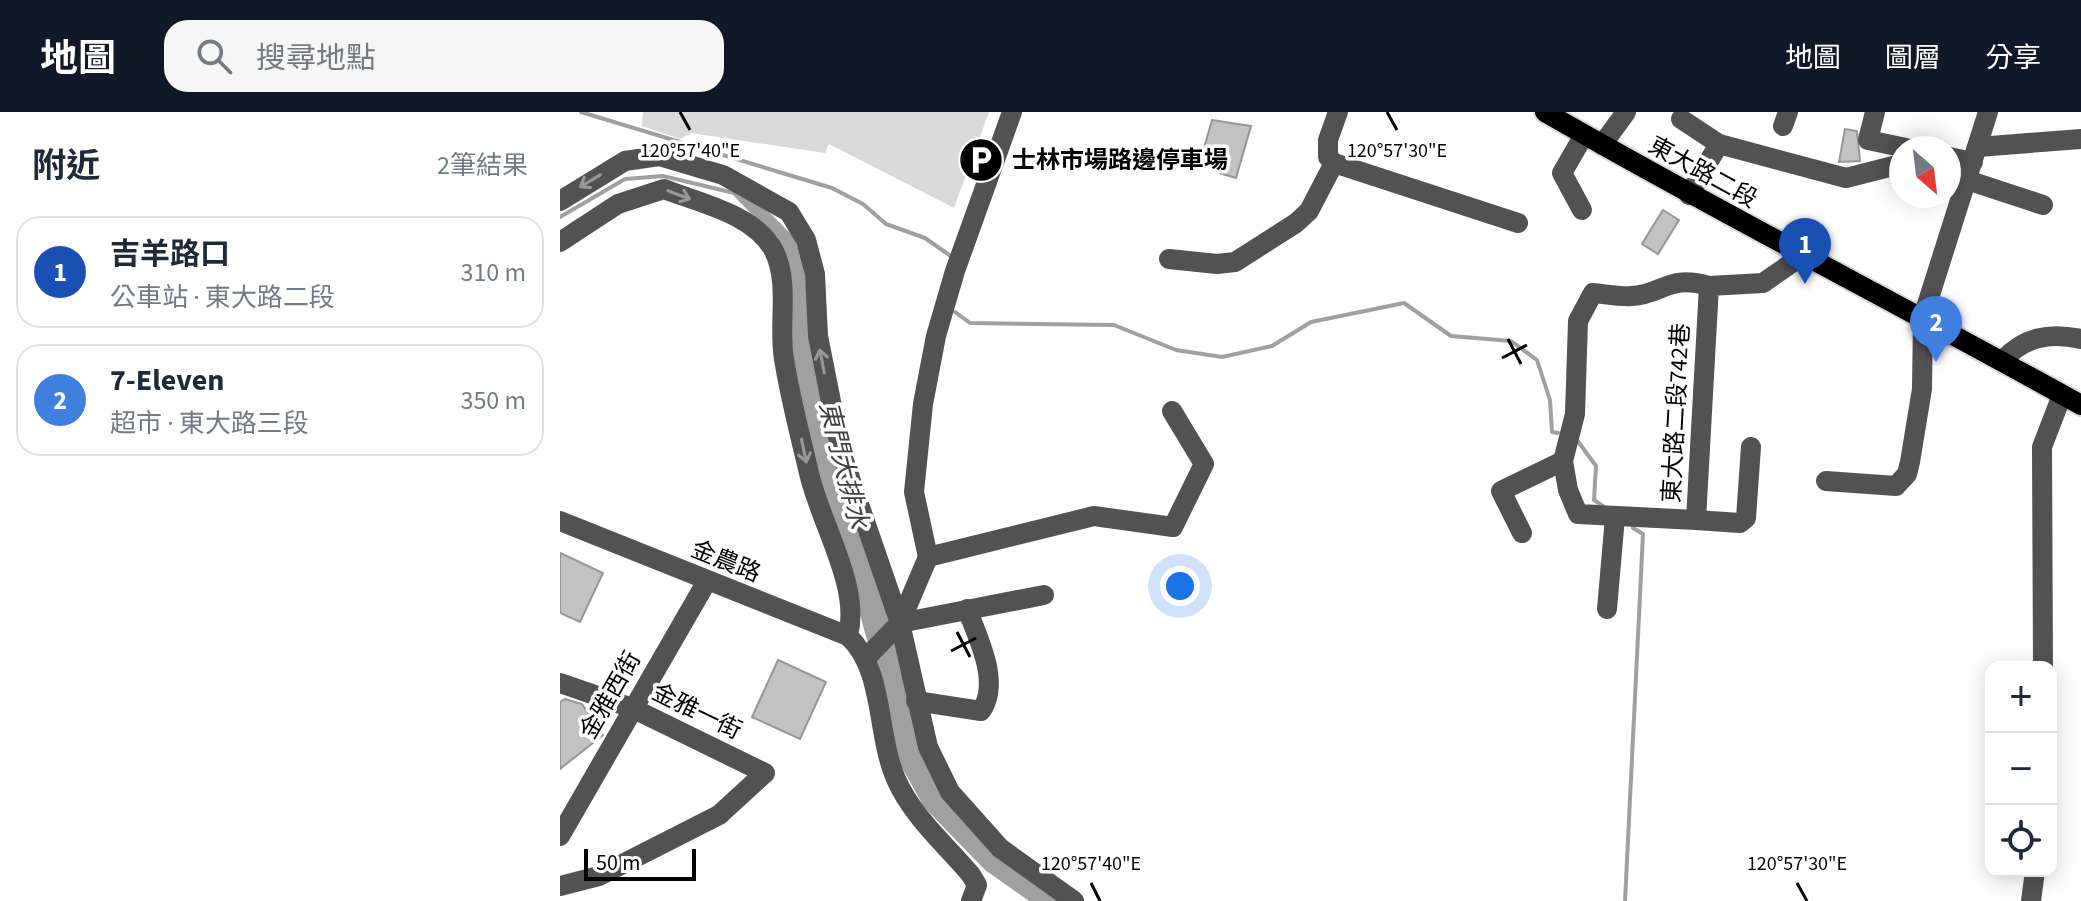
<!DOCTYPE html>
<html lang="zh-TW">
<head>
<meta charset="utf-8">
<style>
  body { margin:0; font-family:"Source Sans 3","Noto Sans TC",sans-serif; background:#f6f6f7; color:#1f2937 }
  .controls { position:absolute; right:24px; bottom:24px; display:grid; overflow:hidden; border-radius:16px; box-shadow:0 4px 20px #0003 }
  .controls button { width:72px; height:72px; display:grid; place-items:center; padding:0; border:0; border-bottom:2px solid #e0e1e3; background:#fff; color:#1f2937; font:40px sans-serif }
  .compass { position:absolute; left:1329px; top:24px; width:72px; height:72px; border-radius:50%; background:#fff; box-shadow:0 4px 20px #0003; rotate:152deg }
  .scale { position:absolute; left:24px; bottom:20px; width:112px; box-sizing:border-box; padding-left:8px; border:4px solid #000; border-top:0; font-size:22px; line-height:28px; white-space:nowrap; color:#000; -webkit-text-stroke:6px #fff; paint-order:stroke }
  .you { position:absolute; left:620px; top:474px; width:28px; height:28px; margin:-20px; border:6px solid #fff; border-radius:50%; background:#1a73e8; box-shadow:0 0 0 12px #1a73e833 }
  .badge { display:grid; place-items:center; width:52px; height:52px; border-radius:50%; background:#111827; color:#fff; font-size:26px; font-weight:700 }
  .pin { position:absolute; translate:-50% -66px; filter:drop-shadow(0 2px 4px #0008) }
  .pin::after { content:''; position:absolute; top:42px; width:28px; height:24px; background:inherit; clip-path:polygon(0 0,100% 0,50% 100%) }
  .list { margin:0; padding:0; list-style:none }
  h2 { display:flex; justify-content:space-between; align-items:center; height:104px; margin:0; padding:0 32px; font-size:34px }
  h2 small { font-size:26px; font-weight:400; color:#747a83 }
  .list li { display:grid; grid-template-columns:52px 1fr auto; gap:24px; align-items:center; box-sizing:border-box; height:112px; margin:0 16px 16px; padding:0 16px; border:2px solid #e0e1e3; border-radius:24px }
  .list b { display:block; font-size:30px; white-space:nowrap }
  .list p { margin:0; font-size:26px; white-space:nowrap; color:#747a83 }
  .list em { font-size:26px; font-style:normal; color:#747a83 }
  .icon { flex:none; width:44px; height:44px; fill:none; stroke:currentColor; stroke-width:2; stroke-linecap:round; stroke-linejoin:round }
  .map { position:relative; flex:none; width:1521px; height:789px; overflow:hidden }
  header { display:flex; align-items:center; gap:48px; box-sizing:border-box; height:112px; padding:0 40px; background:#111827; color:#fff }
  header strong { font-size:38px }
  nav { display:flex; gap:44px; margin-inline-start:auto; font-size:28px }
  .search { width:560px; height:72px; background:#f6f6f7; display:flex; align-items:center; gap:20px; box-sizing:border-box; padding:0 28px; border-radius:24px; color:#747a83; font-size:30px }
  main { display:flex }
  aside { flex:1; background:#fff }
  .map>svg:first-child { display:block }
  .green { fill:#d9d9d9 }
  .water { fill:#a0a0a0 }
  .lines { fill:none; stroke-linecap:round; stroke-linejoin:round }
  .stream { stroke:#a0a0a0; stroke-width:4 }
  .building { fill:#c2c2c2; stroke:#969696; stroke-width:2 }
  .major-casing { stroke:#dbdbdb; stroke-width:24 }
  .minor { stroke:#525252; stroke-width:20 }
  .major { stroke:#000; stroke-width:20 }
  .oneway { stroke:#979797 }
  .ticks { fill:none; stroke:#000; stroke-width:3 }
  .labels { text-anchor:middle; stroke-width:7; stroke-linejoin:round; paint-order:stroke }
  .poi-label { font-size:24px; font-weight:bold; fill:#000; stroke:#fff; text-anchor:start }
  .street-label { font-size:24px; fill:#000; stroke:#fff }
  .water-label { font-size:26px; font-style:italic; fill:#414141; stroke:#fff }
  .ticks-label { font-size:20px; text-anchor:middle; fill:#000; stroke:#fff; stroke-width:7; stroke-linejoin:round; paint-order:stroke }
</style>
</head>
<body>
<header>
<strong>地圖</strong>
<div class="search"><svg class="icon" aria-label="search" viewBox="0 0 24 24"><circle cx="10" cy="10" r="6"/><path d="M15 15l6 6"/></svg>搜尋地點</div>
<nav><a>地圖</a><a>圖層</a><a>分享</a></nav>
</header>
<main>
<aside>
<h2>附近<small>2筆結果</small></h2>
<ul class="list">
<li><span class="badge" style="background:#1a4fb4">1</span><div><b>吉羊路口</b><p>公車站 · 東大路二段</p></div><em>310 m</em></li>
<li><span class="badge" style="background:#3f7fe0">2</span><div><b>7-Eleven</b><p>超市 · 東大路三段</p></div><em>350 m</em></li>
</ul>
</aside>
<div class="map">
<svg width="1521" height="789" viewBox="0 0 1521 789">
  <rect width="100%" height="100%" fill="#fff"/>
  <!-- green -->
  <path class="green" d="M83,0H429L394,96L269,32L265,41L131,21L120,27L82,14Z"/>
  <!-- water -->
  <path class="water" d="M174,81L206,97L234,125L244,153L251,221L315,465L385,685L506,789H469L425,758L364,695L340,652L292,472L250,344L231,243L230,174L218,126Z"/>
  <g class="lines">
    <!-- stream -->
    <g class="stream">
      <path d="M21,0L272,76L303,92L326,112L365,126L392,145"/>
      <path d="M0,105L65,67L103,64L174,81L201,109"/>
      <path d="M395,200L410,211L554,213L616,238L662,245L712,234L751,210L844,191L891,224L951,229L977,248L990,288L992,320L998,321"/>
      <path d="M1017,328L1036,354L1034,388L1043,394"/>
      <path d="M1065,789L1083,422L1073,416"/>
    </g>
  </g>
  <!-- building -->
  <g class="building">
    <path d="M652,8L691,14L676,66L659,61L661,56L640,50Z"/>
    <path d="M1285,17L1297,19L1300,49L1279,50Z"/>
    <path d="M1103,98L1119,108L1098,142L1082,132Z"/>
    <path d="M0,441L43,461L20,510L0,501Z"/>
    <path d="M218,548L266,570L240,627L192,605Z"/>
    <path d="M5,587L22,592L43,623L0,657V590Z"/>
  </g>
  <g class="lines">
    <!-- major casing -->
    <g class="major-casing">
      <path id="major" d="M985,0C1162,102 1343,194 1521,293"/>
    </g>
    <!-- minor -->
    <g class="minor">
      <path d="M1315,0L1308,28L1346,36"/>
      <path d="M1121,7L1159,32L1129,83"/>
      <path d="M1223,14L1228,0"/>
      <path d="M1159,32L1286,66L1341,52"/>
      <path d="M1042,33L1066,0"/>
      <path d="M1418,35L1521,27"/>
      <path d="M1389,45L1413,50"/>
      <path d="M774,51L958,111"/>
      <path d="M1407,68L1483,93"/>
      <path d="M0,89L65,49L99,44L163,63L229,100L246,128L255,162L258,224L281,340L340,511L368,635L390,680L440,736L514,789"/>
      <path d="M1022,98L1002,61L1024,23"/>
      <path d="M0,130L58,92L104,77C139,91 195,102 214,139C230,171 218,213 224,247C230,285 240,323 249,361C260,411 301,474 288,524"/>
      <path d="M609,147L657,152L675,150L736,111L749,99L774,51L768,45V28L778,0"/>
      <path d="M1442,249C1464,225 1489,220 1521,227"/>
      <path d="M1003,349L1008,378L1018,402L1136,408L1149,174L1203,171L1243,143"/>
      <path d="M1266,369L1336,374L1347,362L1350,350L1362,277L1363,205L1428,0"/>
      <path d="M1136,408L1180,411L1186,406L1191,335"/>
      <path d="M0,409L288,524C325,558 316,622 336,667C352,704 385,732 411,763L417,773L411,789"/>
      <path d="M962,421L941,379L1003,349L1015,302L1018,209L1033,181C1045,182 1060,185 1072,184C1103,182 1109,162 1149,174"/>
      <path d="M368,445L534,404L613,415L644,352L612,299"/>
      <path d="M1047,497L1055,405"/>
      <path d="M340,511L484,483"/>
      <path d="M307,545L340,511L368,445L354,380L363,292L376,224L395,159L452,0"/>
      <path d="M1483,555L1482,335L1502,283"/>
      <path d="M0,571L72,596L205,661L159,703L39,764L0,774"/>
      <path d="M356,589L421,599C441,571 418,526 407,497"/>
      <path d="M0,724L147,469"/>
      <path d="M1471,789L1475,759"/>
    </g>
    <!-- major -->
    <use href="#major" class="major"/>
  </g>
  <!-- one-way arrows -->
  <defs><path id="oneway-shaft" d="M-6 0H5M1.5-3L5.5 0L1.5 3" fill="none" stroke-width="1.6" stroke-linecap="round" stroke-linejoin="round" transform="scale(2)"/></defs>
  <g class="oneway">
    <use href="#oneway-shaft" transform="translate(30 69) rotate(149)"/>
    <use href="#oneway-shaft" transform="translate(119 83) rotate(21)"/>
    <use href="#oneway-shaft" transform="translate(262 249) rotate(-101)"/>
    <use href="#oneway-shaft" transform="translate(244 339) rotate(78)"/>
  </g>
  <!-- ticks -->
  <path class="ticks" d="M120,0L130,18M827,0L837,18M948,227L961,252M942,246L967,233M397,520L410,545M391,539L416,526M531,771L540,789M1237,771L1247,789"/>
  <!-- icons -->
  <defs>
    <g id="parking-disc" transform="scale(2.3)"><circle r="9.5" fill="#000" stroke="#fff"/><path d="M-3.5-5.5H1a3.5 3.5 0 0 1 0 7H-1V5.5H-3.5ZM-1-3.4V-.6H.8a1.4 1.4 0 0 0 0-2.8Z" fill="#fff"/></g>
  </defs>
  <g fill-rule="evenodd">
    <use href="#parking-disc" x="421" y="48"/>
  </g>
  <g class="labels">
    <!-- poi labels -->
    <g class="poi-label">
      <text x="452" y="56">士林市場路邊停車場</text>
    </g>
    <!-- street labels -->
    <g class="street-label">
      <text transform="translate(1143 60) rotate(29)" y="8">東大路二段</text>
      <text transform="translate(1116 301) rotate(-87)" y="8">東大路二段742巷</text>
      <text transform="translate(166 449) rotate(22)" y="8">金農路</text>
      <text transform="translate(50 583) rotate(-60)" y="8">金雅西街</text>
      <text transform="translate(137 599) rotate(26)" y="8">金雅一街</text>
    </g>
    <!-- water labels -->
    <g class="water-label">
      <text transform="translate(284 353) rotate(76)" y="9">東門大排水</text>
    </g>
  </g>
  <g class="ticks-label">
    <text x="130" y="45">120°57'40"E</text>
    <text x="837" y="45">120°57'30"E</text>
    <text x="531" y="758">120°57'40"E</text>
    <text x="1237" y="758">120°57'30"E</text>
  </g>
</svg>
<div class="controls">
<button>+</button>
<button>−</button>
<button><svg class="icon" aria-label="locate" viewBox="0 0 24 24"><circle cx="12" cy="12" r="6"/><path d="M12 2v4M12 18v4M2 12h4M18 12h4"/></svg></button>
</div>
<svg class="compass" viewBox="-18 -18 36 36"><path d="M0-13l5 13h-10z" fill="#e53935"/><path d="M0 13l5-13h-10z" fill="#747a83"/></svg>
<div class="scale">50 m</div>
<div class="you"></div>
<div class="pin badge" style="left:1245px;top:172px;background:#1a4fb4">1</div>
<div class="pin badge" style="left:1376px;top:250px;background:#3f7fe0">2</div>
</div>
</main>
</body>
</html>
